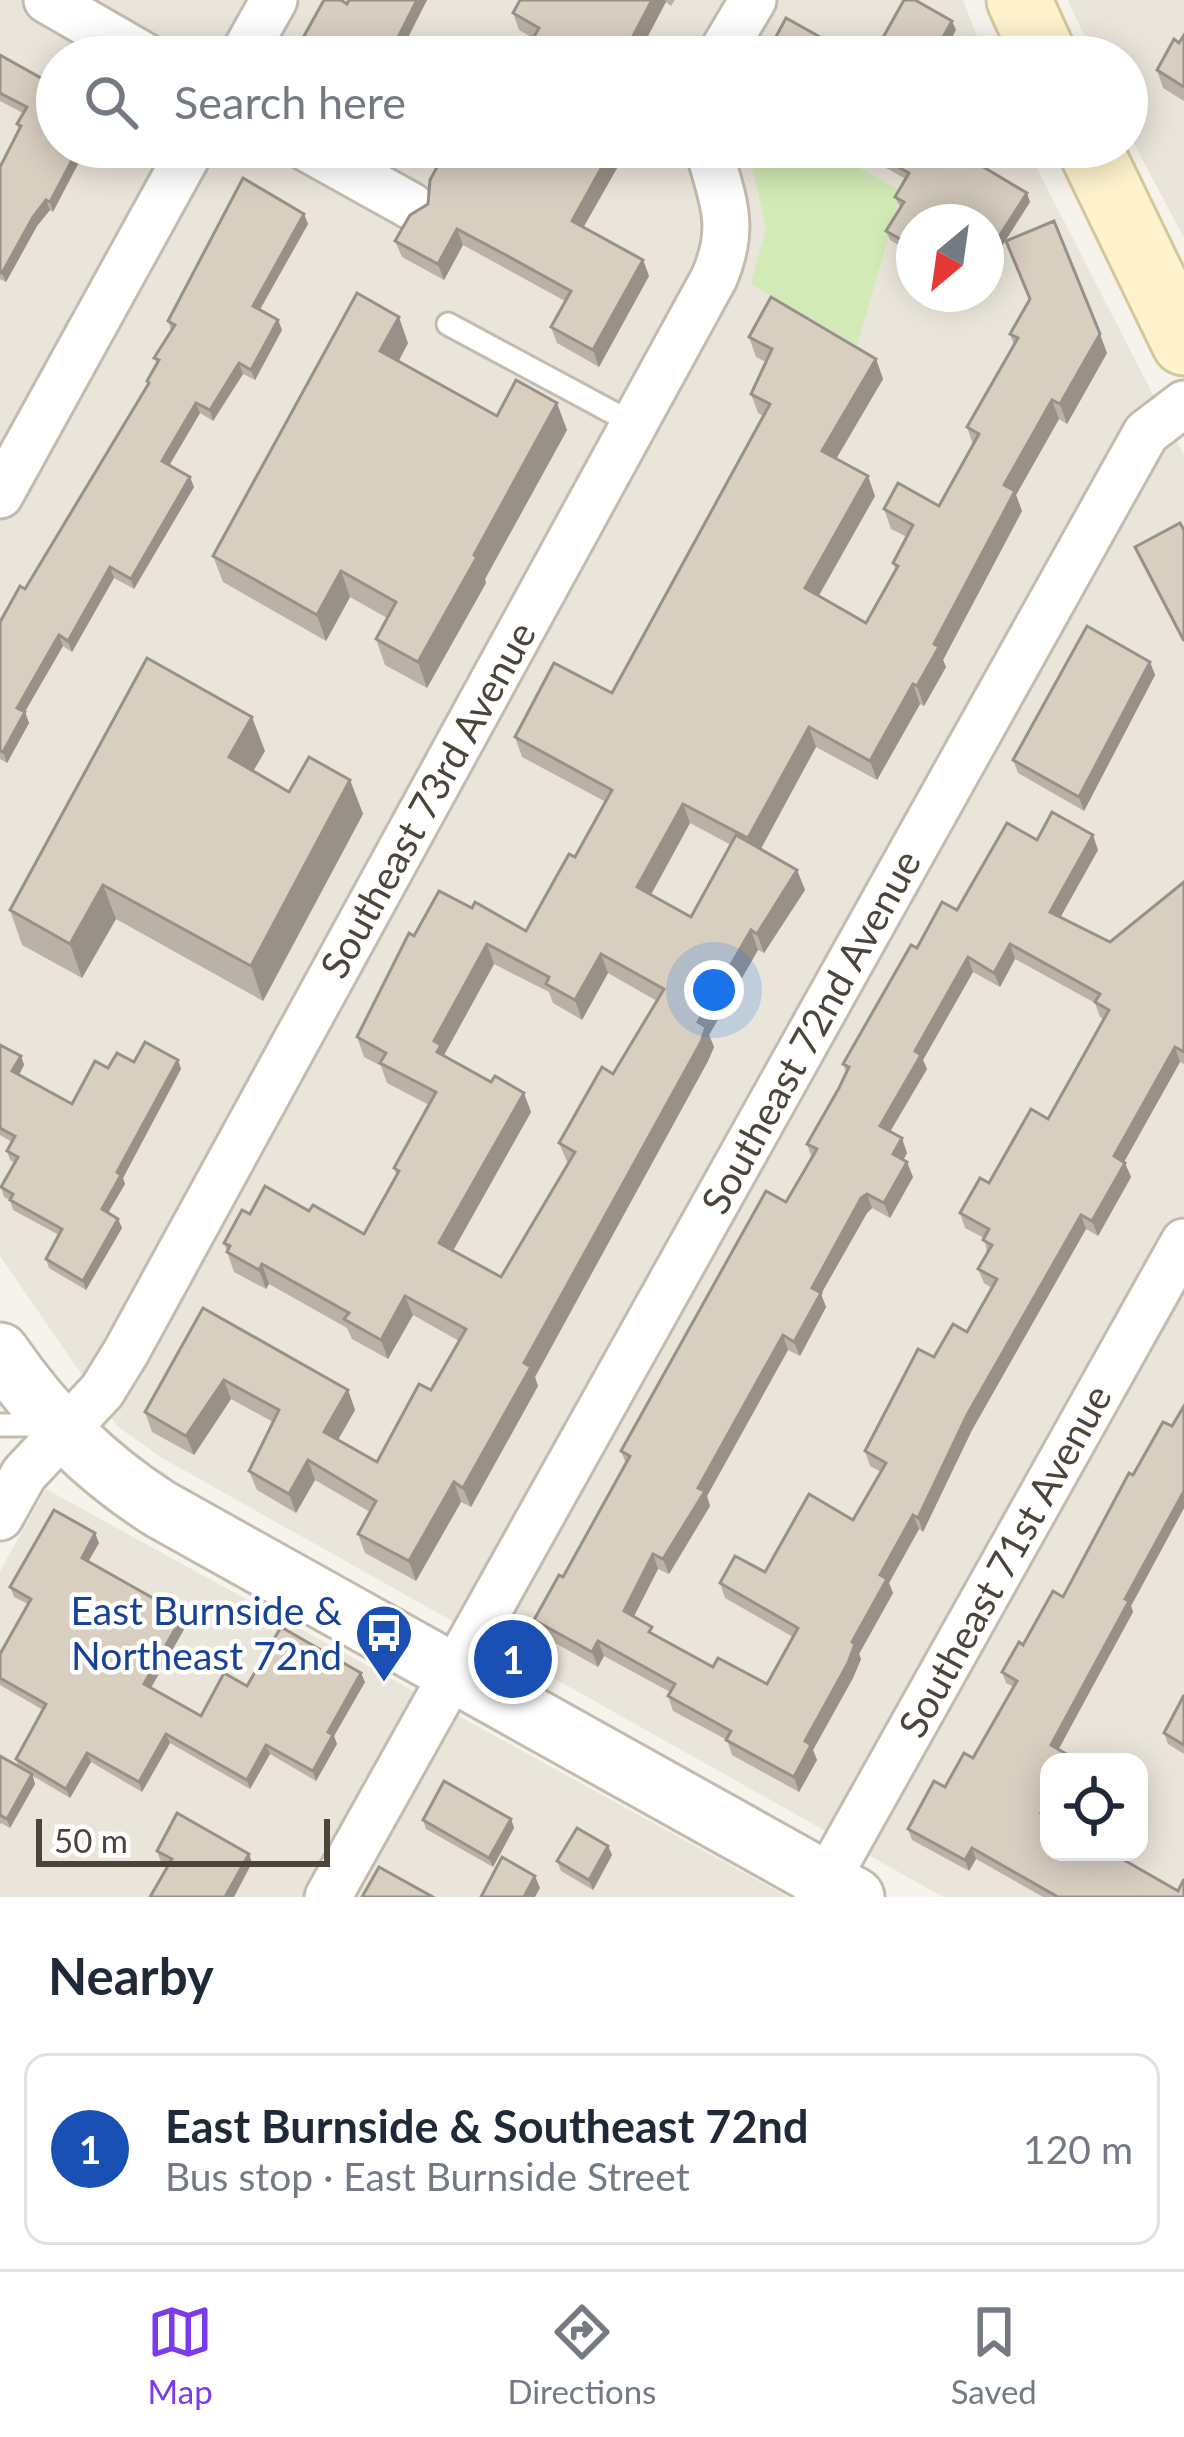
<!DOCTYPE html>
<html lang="en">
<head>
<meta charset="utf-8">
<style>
  body { margin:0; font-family:Lato,sans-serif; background:#f2f2f3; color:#1f2937 }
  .controls { position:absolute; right:36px; bottom:36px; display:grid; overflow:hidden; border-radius:24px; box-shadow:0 6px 30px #0003 }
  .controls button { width:108px; height:108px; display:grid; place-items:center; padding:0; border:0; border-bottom:3px solid #e0e1e3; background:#fff; color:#1f2937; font:60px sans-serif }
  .compass { position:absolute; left:896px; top:204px; width:108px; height:108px; border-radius:50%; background:#fff; box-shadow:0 6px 30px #0003; rotate:209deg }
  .scale { position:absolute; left:36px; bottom:30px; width:294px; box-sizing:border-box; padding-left:12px; border:6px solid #4b4439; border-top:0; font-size:33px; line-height:42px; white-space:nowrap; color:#4b4439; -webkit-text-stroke:9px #fff; paint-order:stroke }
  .you { position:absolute; left:714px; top:990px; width:42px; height:42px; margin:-30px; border:9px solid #fff; border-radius:50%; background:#1a73e8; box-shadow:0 0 0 18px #1a73e833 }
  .badge { display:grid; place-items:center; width:78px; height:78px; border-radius:50%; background:#7c3aed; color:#fff; font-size:39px; font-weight:700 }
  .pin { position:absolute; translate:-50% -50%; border:6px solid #fff; box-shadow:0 3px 12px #0006 }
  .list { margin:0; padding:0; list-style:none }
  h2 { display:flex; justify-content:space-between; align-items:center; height:156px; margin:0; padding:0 48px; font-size:51px }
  h2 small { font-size:39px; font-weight:400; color:#747a83 }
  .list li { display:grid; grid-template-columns:78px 1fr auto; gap:36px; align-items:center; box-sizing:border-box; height:192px; margin:0 24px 24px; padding:0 24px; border:3px solid #e0e1e3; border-radius:24px }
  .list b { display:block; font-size:45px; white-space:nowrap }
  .list p { margin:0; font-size:39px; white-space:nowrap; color:#747a83 }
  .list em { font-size:39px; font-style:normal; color:#747a83 }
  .icon { flex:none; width:66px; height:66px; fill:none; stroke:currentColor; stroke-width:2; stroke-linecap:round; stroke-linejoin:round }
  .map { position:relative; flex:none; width:1184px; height:1897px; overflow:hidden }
  .search { position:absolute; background:#fff; box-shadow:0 6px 30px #0003; left:36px; right:36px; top:36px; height:132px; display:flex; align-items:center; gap:30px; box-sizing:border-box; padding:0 42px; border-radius:66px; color:#747a83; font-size:45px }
  .sheet { height:372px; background:#fff }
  nav { display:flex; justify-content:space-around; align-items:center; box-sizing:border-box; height:168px; border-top:3px solid #e0e1e3; background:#fff; font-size:33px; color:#747a83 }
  nav a { display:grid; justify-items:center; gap:6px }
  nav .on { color:#7c3aed }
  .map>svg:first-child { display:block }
  .residential { fill:#eae5da; fill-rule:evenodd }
  .green { fill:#d2eab5 }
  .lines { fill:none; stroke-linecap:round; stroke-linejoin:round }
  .service-casing { stroke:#c2bbae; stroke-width:27 }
  .minor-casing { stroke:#c2bbae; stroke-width:51 }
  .tertiary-casing { stroke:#c2bbae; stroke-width:63 }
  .secondary-casing { stroke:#d6c79b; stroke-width:69 }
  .service { stroke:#fff; stroke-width:21 }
  .minor { stroke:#fff; stroke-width:45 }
  .tertiary { stroke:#fff; stroke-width:57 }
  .secondary { stroke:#fff3cd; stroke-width:63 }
  .wall { fill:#bab2a6; fill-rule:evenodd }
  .shaded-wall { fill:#979187 }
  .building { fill:#d8cfc1; stroke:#979187; stroke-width:3; fill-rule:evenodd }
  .labels { text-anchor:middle; stroke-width:9; stroke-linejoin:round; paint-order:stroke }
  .street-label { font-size:39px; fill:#4b4439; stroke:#fff }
  .transit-label { font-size:39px; fill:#164399; stroke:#fff; text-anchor:end }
</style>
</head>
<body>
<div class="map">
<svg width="1184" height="1897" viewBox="0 0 1184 1897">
  <rect width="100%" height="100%" fill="#f6f3ec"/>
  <!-- residential -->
  <g class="residential">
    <path d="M0,0H963L985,57H57V147H1026L1184,455V1897H943L162,1458L117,1426L0,1256ZM914,222H986V294H914ZM1049,1762H1139V1852H1049Z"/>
    <path d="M1068,0H1184V238L1127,130V57H1094Z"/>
    <path d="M46,1489L788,1897H0V1571Z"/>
  </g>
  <!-- green -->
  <path class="green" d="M748,147H821L902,191L857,345L751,284L766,228Z"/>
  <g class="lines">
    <!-- service casing -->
    <g class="service-casing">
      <g id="service">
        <path d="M448,324L634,424"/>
        <path d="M0,1425H47"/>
      </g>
    </g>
    <!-- minor casing -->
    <g class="minor-casing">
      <g id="minor">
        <path d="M47,0L146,57"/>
        <path d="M242,57L274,0"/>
        <path d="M719,57L753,0"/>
        <path d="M305,147L411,206"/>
        <path d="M0,495L192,147"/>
        <path d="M0,1517L24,1474L102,1391L126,1352L714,278C737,225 722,199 708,147"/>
        <path d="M328,1897L1146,433L1184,404"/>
        <path d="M817,1897L1184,1242"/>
      </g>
    </g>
    <!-- tertiary casing -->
    <g class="tertiary-casing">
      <path id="tertiary" d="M0,1352C44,1416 94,1467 160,1509L855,1897"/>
    </g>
    <!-- secondary casing -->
    <g class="secondary-casing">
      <g id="secondary">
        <path d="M1019,0L1045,57"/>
        <path d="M1089,147L1184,343"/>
      </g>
    </g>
    <!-- service -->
    <use href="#service" class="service"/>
    <!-- minor -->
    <use href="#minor" class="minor"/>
    <!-- tertiary -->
    <use href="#tertiary" class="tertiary"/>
    <!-- secondary -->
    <use href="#secondary" class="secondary"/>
  </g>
  <!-- wall -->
  <g class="wall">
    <path d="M427,0L398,57H324L308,48L304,36L347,4Z"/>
    <path d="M520,0H675L671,6L666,2L533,38L519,30L513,13Z"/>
    <path d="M1184,35V101L1163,88L1157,70Z"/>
    <path d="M0,55L57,87L53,212L50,210L37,226L6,282L0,279V167L19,130L17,124L23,113L0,101Z"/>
    <path d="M448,147H629L583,227L643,260L649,276L599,367L557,343L551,327L565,301L463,245L444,280L402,257L395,241L428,204Z"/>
    <path d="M848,147H992L982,166L1030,202L986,271V222H914V254L890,240L886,231L900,207L895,197L906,179Z"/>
    <path d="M304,214L308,224L260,310L278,320L282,330L255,380L243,374L213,421L200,413L169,465L194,487L134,589L114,578L72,652L63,646L25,712L29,723L7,763L0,759V622L25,589L148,385L147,381L157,364L154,358L171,330L168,321Z"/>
    <path d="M1010,334L1107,353L1067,424L1059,419L1016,495L1022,511L943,660L946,667L924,706L920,704L877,780L816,747L760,849L797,870L805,890L764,953L758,950L709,1035L714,1047L708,1061L535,1377L538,1386L471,1507L461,1502L416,1581L365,1553L358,1534L370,1512L315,1480L296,1513L257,1490L249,1471L273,1422L231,1399L194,1455L152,1432L145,1412L203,1308L348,1390L355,1410L338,1440L377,1462L431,1390L459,1341L413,1315L388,1359L352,1339L347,1328L269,1284L266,1289L234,1272L224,1243L250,1214L309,1211L364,1234L397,1176L394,1168L429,1105L387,1083L381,1066L364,1057L357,1037L414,936L472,908L526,931L575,857L606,802L522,757L515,737L612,693L763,416L758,413L751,394L766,362L756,357L749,337L876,359L883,379L836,459L875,496L819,596L866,623L896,571L893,563L907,537L891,529L884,509L939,506L973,445L967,427L1014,345ZM690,823L731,845L691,917L651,895ZM494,964L549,992L553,1003L582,1020L608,973L657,1001L613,1074L559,1143L568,1164L501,1277L453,1251L531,1112L491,1082L444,1055Z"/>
    <path d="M408,343L399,361L497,416L567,430L485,579L486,583L427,688L385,665L376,639L387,618L350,597L326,641L223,582L213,556Z"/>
    <path d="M1150,662L1155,675L1084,811L1018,773L1013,760Z"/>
    <path d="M265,751L253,771L289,792L350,780L363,814L263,1001L116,919L82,978L22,945L10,910Z"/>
    <path d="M1037,840L1098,850L1060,917L1110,942L1184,882V1064L1180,1062L1124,1162L1131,1177L1098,1236L1086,1229L972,1430L923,1532L919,1529L889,1583L893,1593L859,1654L861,1659L853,1678L813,1750L817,1760L799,1792L732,1755L727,1740L673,1711L668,1696L670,1692L604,1656L598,1667L539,1634L534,1620L563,1577L626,1464L621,1451L786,1202L812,1158L807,1144L839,1088L846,1072L843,1064L917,948ZM1015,959L1095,1003L1100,1017L1104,1019L1048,1119L960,1213L965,1228L984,1238L987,1252L978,1269L984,1283L992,1288L967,1332L934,1357L865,1451L870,1466L881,1472L853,1520L765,1572L720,1583L725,1598L793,1637L767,1684L713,1667L655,1635L634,1616L658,1569L669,1574L710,1506L707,1496L788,1350L800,1356L826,1307L821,1294L867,1213L872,1208L890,1218L913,1177L903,1160L907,1153L890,1132L927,1069L923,1060L973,972L1000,987Z"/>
    <path d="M0,1045L21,1056L24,1065L19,1075L72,1104L108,1068L134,1062L178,1060L181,1069L123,1178L125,1184L108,1213L118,1219L122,1228L86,1290L49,1268L46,1259L59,1235L13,1210L10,1200L4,1197L1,1187L15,1163L10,1160L7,1151L12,1142L0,1135Z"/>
    <path d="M1184,1406V1508L1131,1606L1133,1612L1058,1749L1073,1758L1074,1762H1049V1852L1184,1897H1043L976,1859L969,1871L912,1840L908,1829L973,1758L1014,1687L1006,1683L1002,1672L1063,1597L1133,1475L1172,1426Z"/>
    <path d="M99,1543L88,1562L187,1624L151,1688L201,1716L247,1686L365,1682L334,1736L337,1744L316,1781L270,1754L250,1789L170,1743L142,1792L91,1762L70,1798L33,1776L35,1784L10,1828L1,1823L0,1825V1756L18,1766L16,1759L43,1710L0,1685V1654L28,1604L14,1597L10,1587Z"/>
    <path d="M1184,1695V1754L1168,1744L1164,1733Z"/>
    <path d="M511,1819L514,1828L493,1867L426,1829L423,1820Z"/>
    <path d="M608,1846L612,1855L593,1890L561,1871L557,1861Z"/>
    <path d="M157,1851L249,1854L252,1863L169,1865L160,1860Z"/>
  </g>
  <!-- shaded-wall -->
  <g class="shaded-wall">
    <path d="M417,0H427L398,57H388Z"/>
    <path d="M652,0H665L666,2L637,57H622Z"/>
    <path d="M952,21L956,30L941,57H932Z"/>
    <path d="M79,147H87L53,212L50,202Z"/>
    <path d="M613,147H629L578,237L572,221Z"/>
    <path d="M983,147H992L979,171L975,162Z"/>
    <path d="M1027,193L1030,202L986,271V257Z"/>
    <path d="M46,200L50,210L37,226L6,282L2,273L33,217Z"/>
    <path d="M304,214L308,224L256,316L253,306Z"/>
    <path d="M457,229L463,245L444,280L438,264Z"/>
    <path d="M643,260L649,276L599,367L593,350Z"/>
    <path d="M399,317L408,343L390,377L380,351Z"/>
    <path d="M278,320L282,330L255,380L251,370Z"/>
    <path d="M1100,334L1107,353L1067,424L1060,404Z"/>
    <path d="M876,359L883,379L829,471L822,451Z"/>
    <path d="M239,363L243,374L213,421L210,410Z"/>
    <path d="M1052,400L1059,419L1016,495L1022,511L943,660L946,667L924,706L917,686L934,644L1004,485Z"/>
    <path d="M196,403L200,413L166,471L162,461Z"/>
    <path d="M557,403L567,430L485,579L486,583L427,688L418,662Z"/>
    <path d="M868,476L875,496L812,607L805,588Z"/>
    <path d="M190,477L194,487L134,589L131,579Z"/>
    <path d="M110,567L114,578L72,652L68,641Z"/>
    <path d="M341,571L350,597L326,641L317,615Z"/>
    <path d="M59,635L63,646L21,718L17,708Z"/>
    <path d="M1150,662L1155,675L1084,811L1079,797Z"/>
    <path d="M913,684L920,704L877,780L870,761Z"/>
    <path d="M25,712L29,723L7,763L3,752Z"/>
    <path d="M252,717L265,751L241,792L229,757Z"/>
    <path d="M809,727L816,747L756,858L748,838Z"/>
    <path d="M350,780L363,814L263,1001L251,966Z"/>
    <path d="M683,804L690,823L644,907L637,887Z"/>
    <path d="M1093,835L1098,850L1055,927L1050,912Z"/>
    <path d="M797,870L805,890L764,953L757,934Z"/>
    <path d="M103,885L116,919L82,978L70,944Z"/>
    <path d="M751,930L758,950L709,1035L714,1047L708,1061L535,1377L538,1386L471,1507L463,1488L524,1363L698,1022Z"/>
    <path d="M487,944L494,964L444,1055L448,1064L444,1072L434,1041Z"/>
    <path d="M1010,944L1015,959L1000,987L994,973Z"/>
    <path d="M601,954L608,973L582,1020L575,1000Z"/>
    <path d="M968,957L973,972L923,1060L927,1069L885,1140L880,1126L915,1051Z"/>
    <path d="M1175,1047L1180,1062L1119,1171L1114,1156Z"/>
    <path d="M21,1056L24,1065L16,1080L12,1071Z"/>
    <path d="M178,1060L181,1069L123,1178L125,1184L105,1218L102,1209L117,1172Z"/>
    <path d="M524,1093L531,1112L446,1263L439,1243Z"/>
    <path d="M902,1138L907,1153L899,1168L893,1154Z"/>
    <path d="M907,1162L913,1177L890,1218L884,1203Z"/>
    <path d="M1125,1163L1131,1177L1098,1236L1092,1221Z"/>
    <path d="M867,1194L872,1208L867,1213L821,1294L826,1307L800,1356L794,1342L812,1288L861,1198Z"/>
    <path d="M1081,1215L1086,1229L972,1430L923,1532L918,1518L967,1415Z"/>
    <path d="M118,1219L122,1228L86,1290L83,1281Z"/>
    <path d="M262,1264L269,1284L266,1289L259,1270Z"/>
    <path d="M405,1296L413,1315L388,1359L381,1340Z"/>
    <path d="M783,1335L788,1350L707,1496L710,1506L669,1574L663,1559L698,1488Z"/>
    <path d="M224,1380L231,1399L194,1455L186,1436Z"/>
    <path d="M348,1390L355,1410L331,1452L324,1432Z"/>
    <path d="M308,1460L315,1480L296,1513L289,1494Z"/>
    <path d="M454,1482L461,1502L416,1581L409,1561Z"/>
    <path d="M1184,1491V1508L1131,1606L1133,1612L1055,1756L1051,1745L1125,1599Z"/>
    <path d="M913,1515L919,1529L889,1583L893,1593L859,1654L861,1659L853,1678L813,1750L817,1760L799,1792L794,1777L805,1741L852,1642L880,1575Z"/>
    <path d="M95,1533L99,1543L85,1567L82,1558Z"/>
    <path d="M653,1554L658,1569L629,1626L624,1611Z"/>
    <path d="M183,1615L187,1624L148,1693L144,1684Z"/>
    <path d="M598,1641L604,1656L598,1667L592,1652Z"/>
    <path d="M361,1673L365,1682L334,1736L337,1744L316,1781L313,1771L328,1732Z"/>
    <path d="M166,1734L170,1743L142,1792L139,1782Z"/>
    <path d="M266,1745L270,1754L250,1789L247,1780Z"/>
    <path d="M87,1753L91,1762L70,1798L66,1789Z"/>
    <path d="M32,1774L35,1784L10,1828L7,1819Z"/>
    <path d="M1049,1799V1817L1041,1813Z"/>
    <path d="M511,1819L514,1828L493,1867L489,1858Z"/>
    <path d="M608,1846L612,1855L593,1890L589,1880Z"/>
    <path d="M972,1848L976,1859L969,1871L965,1860Z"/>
    <path d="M249,1854L252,1863L234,1897H225Z"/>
    <path d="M535,1876L540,1888L535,1897H524Z"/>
  </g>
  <!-- building -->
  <g class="building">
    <path d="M324,0H341L347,4L349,0H417L388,57H340L304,36Z"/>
    <path d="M520,0H652L622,57H522L539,28L513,13Z"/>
    <path d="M904,0H915L952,21L932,57H872Z"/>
    <path d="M786,18L856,57H765Z"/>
    <path d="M1184,35V87L1157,70L1174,39L1179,43Z"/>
    <path d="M0,55L57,87V147H79L50,202L46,200L33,217L2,273L0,272V167L21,126L17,124L27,107L0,93Z"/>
    <path d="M448,147H613L572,221L643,260L593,350L551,327L571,291L504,254L457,229L438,264L395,241L410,215L428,204L430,180Z"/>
    <path d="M862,147H983L975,162L1027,193L986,257V222H914V247L886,231L904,202L895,197L909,173Z"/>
    <path d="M243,178L304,214L253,306L278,320L251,370L239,363L210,410L196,403L162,461L190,477L131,579L110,567L68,641L59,635L17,708L25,712L3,752L0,751V622L20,586L25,589L149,383L147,381L159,360L154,358L175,325L168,321Z"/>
    <path d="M1054,221L1100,334L1060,404L1052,400L1004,485L1015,491L934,644L939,647L917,686L913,684L870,761L809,727L748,838L683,804L637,887L691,917L736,835L797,870L757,934L751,930L698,1022L706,1027L701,1042L524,1363L531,1367L463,1488L454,1482L409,1561L358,1534L376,1501L308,1460L289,1494L249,1471L279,1410L224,1380L186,1436L145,1412L203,1308L348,1390L324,1432L377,1462L419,1384L431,1390L466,1329L405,1296L381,1340L344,1319L349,1313L262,1264L259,1270L227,1252L230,1246L224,1243L242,1210L250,1214L265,1186L309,1211L313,1205L364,1234L399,1171L394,1168L436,1092L380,1063L386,1053L357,1037L409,933L414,936L439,891L472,908L475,902L526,931L569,854L575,857L612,790L515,737L554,663L612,693L770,404L751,394L772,349L749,337L771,297L876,359L822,451L868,476L805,588L866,623L898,566L893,563L913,525L884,509L898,483L939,506L979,434L967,427L1018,338L1010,334L1030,299L1006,241ZM487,944L549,977L546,984L575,1000L601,954L664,989L613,1074L602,1067L559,1143L575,1152L501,1277L439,1243L524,1093L495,1076L491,1082L437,1052L441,1045L434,1041Z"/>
    <path d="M357,293L399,317L380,351L497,416L516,380L557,403L474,555L477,557L418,662L376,639L396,602L341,571L317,615L213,556Z"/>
    <path d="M1180,523L1184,530V641L1135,547Z"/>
    <path d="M1087,626L1150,662L1079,797L1013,760Z"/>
    <path d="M147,658L252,717L229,757L289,792L309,757L350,780L251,966L103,885L70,944L10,910Z"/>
    <path d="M1052,812L1093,835L1050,912L1110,942L1184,882V1052L1175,1047L1114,1156L1125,1163L1092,1221L1081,1215L967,1415L918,1518L913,1515L880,1575L887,1579L852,1642L855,1644L848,1663L805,1741L811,1745L794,1777L726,1740L731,1731L668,1696L675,1684L598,1641L592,1652L534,1620L559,1575L563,1577L630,1456L621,1451L766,1191L786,1202L817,1149L807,1144L839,1088L849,1067L843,1064L911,945L917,948L942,902L957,910L1007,823L1037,840ZM1010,944L1100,994L1095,1002L1109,1010L1048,1119L1031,1109L989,1183L980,1178L960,1213L989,1229L983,1240L992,1245L978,1269L997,1279L967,1332L953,1324L934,1357L918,1349L865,1451L886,1463L853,1520L809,1494L765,1572L735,1556L720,1583L798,1628L767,1684L718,1658L713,1667L649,1632L652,1627L624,1611L653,1554L663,1559L705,1491L698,1488L783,1335L794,1342L821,1293L812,1288L861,1198L867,1194L884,1203L907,1162L893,1154L902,1138L880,1126L921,1055L915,1051L968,957L994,973Z"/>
    <path d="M145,1042L178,1060L117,1172L121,1175L102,1209L118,1219L83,1281L46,1259L62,1229L10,1200L13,1194L1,1187L18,1157L7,1151L15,1136L0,1128V1045L21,1056L12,1071L72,1104L95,1061L108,1068L117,1053L134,1062Z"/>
    <path d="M1184,1406V1491L1125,1599L1129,1601L1051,1745L1073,1758L1070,1762H1049V1799L1041,1813L1049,1817V1852H1110L1178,1891L1184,1879V1897H1058L972,1848L965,1860L908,1829L934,1781L945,1787L964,1753L973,1758L1017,1681L1002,1672L1019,1642L1023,1645L1053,1591L1063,1597L1129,1473L1133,1475L1163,1422L1172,1426Z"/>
    <path d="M54,1510L95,1533L82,1558L183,1615L144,1684L201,1716L224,1673L247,1686L281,1627L361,1673L328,1732L333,1735L313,1771L266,1745L247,1780L166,1734L139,1782L87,1753L66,1789L16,1759L46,1704L0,1678V1654L31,1599L10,1587Z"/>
    <path d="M1184,1695V1745L1164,1733Z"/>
    <path d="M0,1756L32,1774L7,1819L0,1815Z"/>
    <path d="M444,1781L511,1819L489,1858L423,1820Z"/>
    <path d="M177,1813L249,1854L225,1897H150L172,1859L157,1851Z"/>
    <path d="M577,1828L608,1846L589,1880L557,1861Z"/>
    <path d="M502,1857L535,1876L524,1897H481Z"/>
    <path d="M379,1867L433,1897H362Z"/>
  </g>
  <!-- icons -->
  <defs>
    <g id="bus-pin" transform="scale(3)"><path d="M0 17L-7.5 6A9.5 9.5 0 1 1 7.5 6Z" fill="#1a4fb4" stroke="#fff"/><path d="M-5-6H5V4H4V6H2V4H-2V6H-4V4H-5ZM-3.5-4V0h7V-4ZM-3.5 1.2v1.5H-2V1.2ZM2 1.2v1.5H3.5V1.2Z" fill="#fff"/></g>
  </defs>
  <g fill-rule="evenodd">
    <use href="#bus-pin" x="384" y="1633"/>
  </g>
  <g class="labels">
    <!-- street labels -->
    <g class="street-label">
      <text transform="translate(428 800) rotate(-61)" y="14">Southeast 73rd Avenue</text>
      <text transform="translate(811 1032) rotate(-61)" y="14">Southeast 72nd Avenue</text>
      <text transform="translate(1005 1561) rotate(-61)" y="14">Southeast 71st Avenue</text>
    </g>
    <!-- transit labels -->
    <g class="transit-label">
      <text x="342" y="1625">East Burnside &amp;<tspan x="342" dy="45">Northeast 72nd</tspan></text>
    </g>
  </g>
</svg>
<div class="controls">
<button><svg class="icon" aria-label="locate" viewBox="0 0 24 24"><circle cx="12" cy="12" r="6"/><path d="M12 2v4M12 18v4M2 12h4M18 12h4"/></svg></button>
</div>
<svg class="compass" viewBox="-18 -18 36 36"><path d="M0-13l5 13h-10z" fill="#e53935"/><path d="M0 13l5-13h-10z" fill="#747a83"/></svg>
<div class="scale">50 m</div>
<div class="you"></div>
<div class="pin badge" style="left:513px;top:1659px;background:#1a4fb4">1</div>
<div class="search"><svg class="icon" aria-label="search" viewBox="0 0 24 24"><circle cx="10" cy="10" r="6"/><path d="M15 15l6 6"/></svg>Search here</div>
</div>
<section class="sheet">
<h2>Nearby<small></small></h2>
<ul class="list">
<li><span class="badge" style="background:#1a4fb4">1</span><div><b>East Burnside &amp; Southeast 72nd</b><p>Bus stop · East Burnside Street</p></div><em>120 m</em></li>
</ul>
</section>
<nav>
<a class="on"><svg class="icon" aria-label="map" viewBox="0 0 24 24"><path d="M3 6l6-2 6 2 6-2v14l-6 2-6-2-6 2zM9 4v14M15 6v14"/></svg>Map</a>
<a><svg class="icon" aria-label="directions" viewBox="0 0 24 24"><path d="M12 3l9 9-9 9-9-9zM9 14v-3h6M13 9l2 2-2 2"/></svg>Directions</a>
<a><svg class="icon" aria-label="saved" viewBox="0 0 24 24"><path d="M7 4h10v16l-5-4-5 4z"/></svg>Saved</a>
</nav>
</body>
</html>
